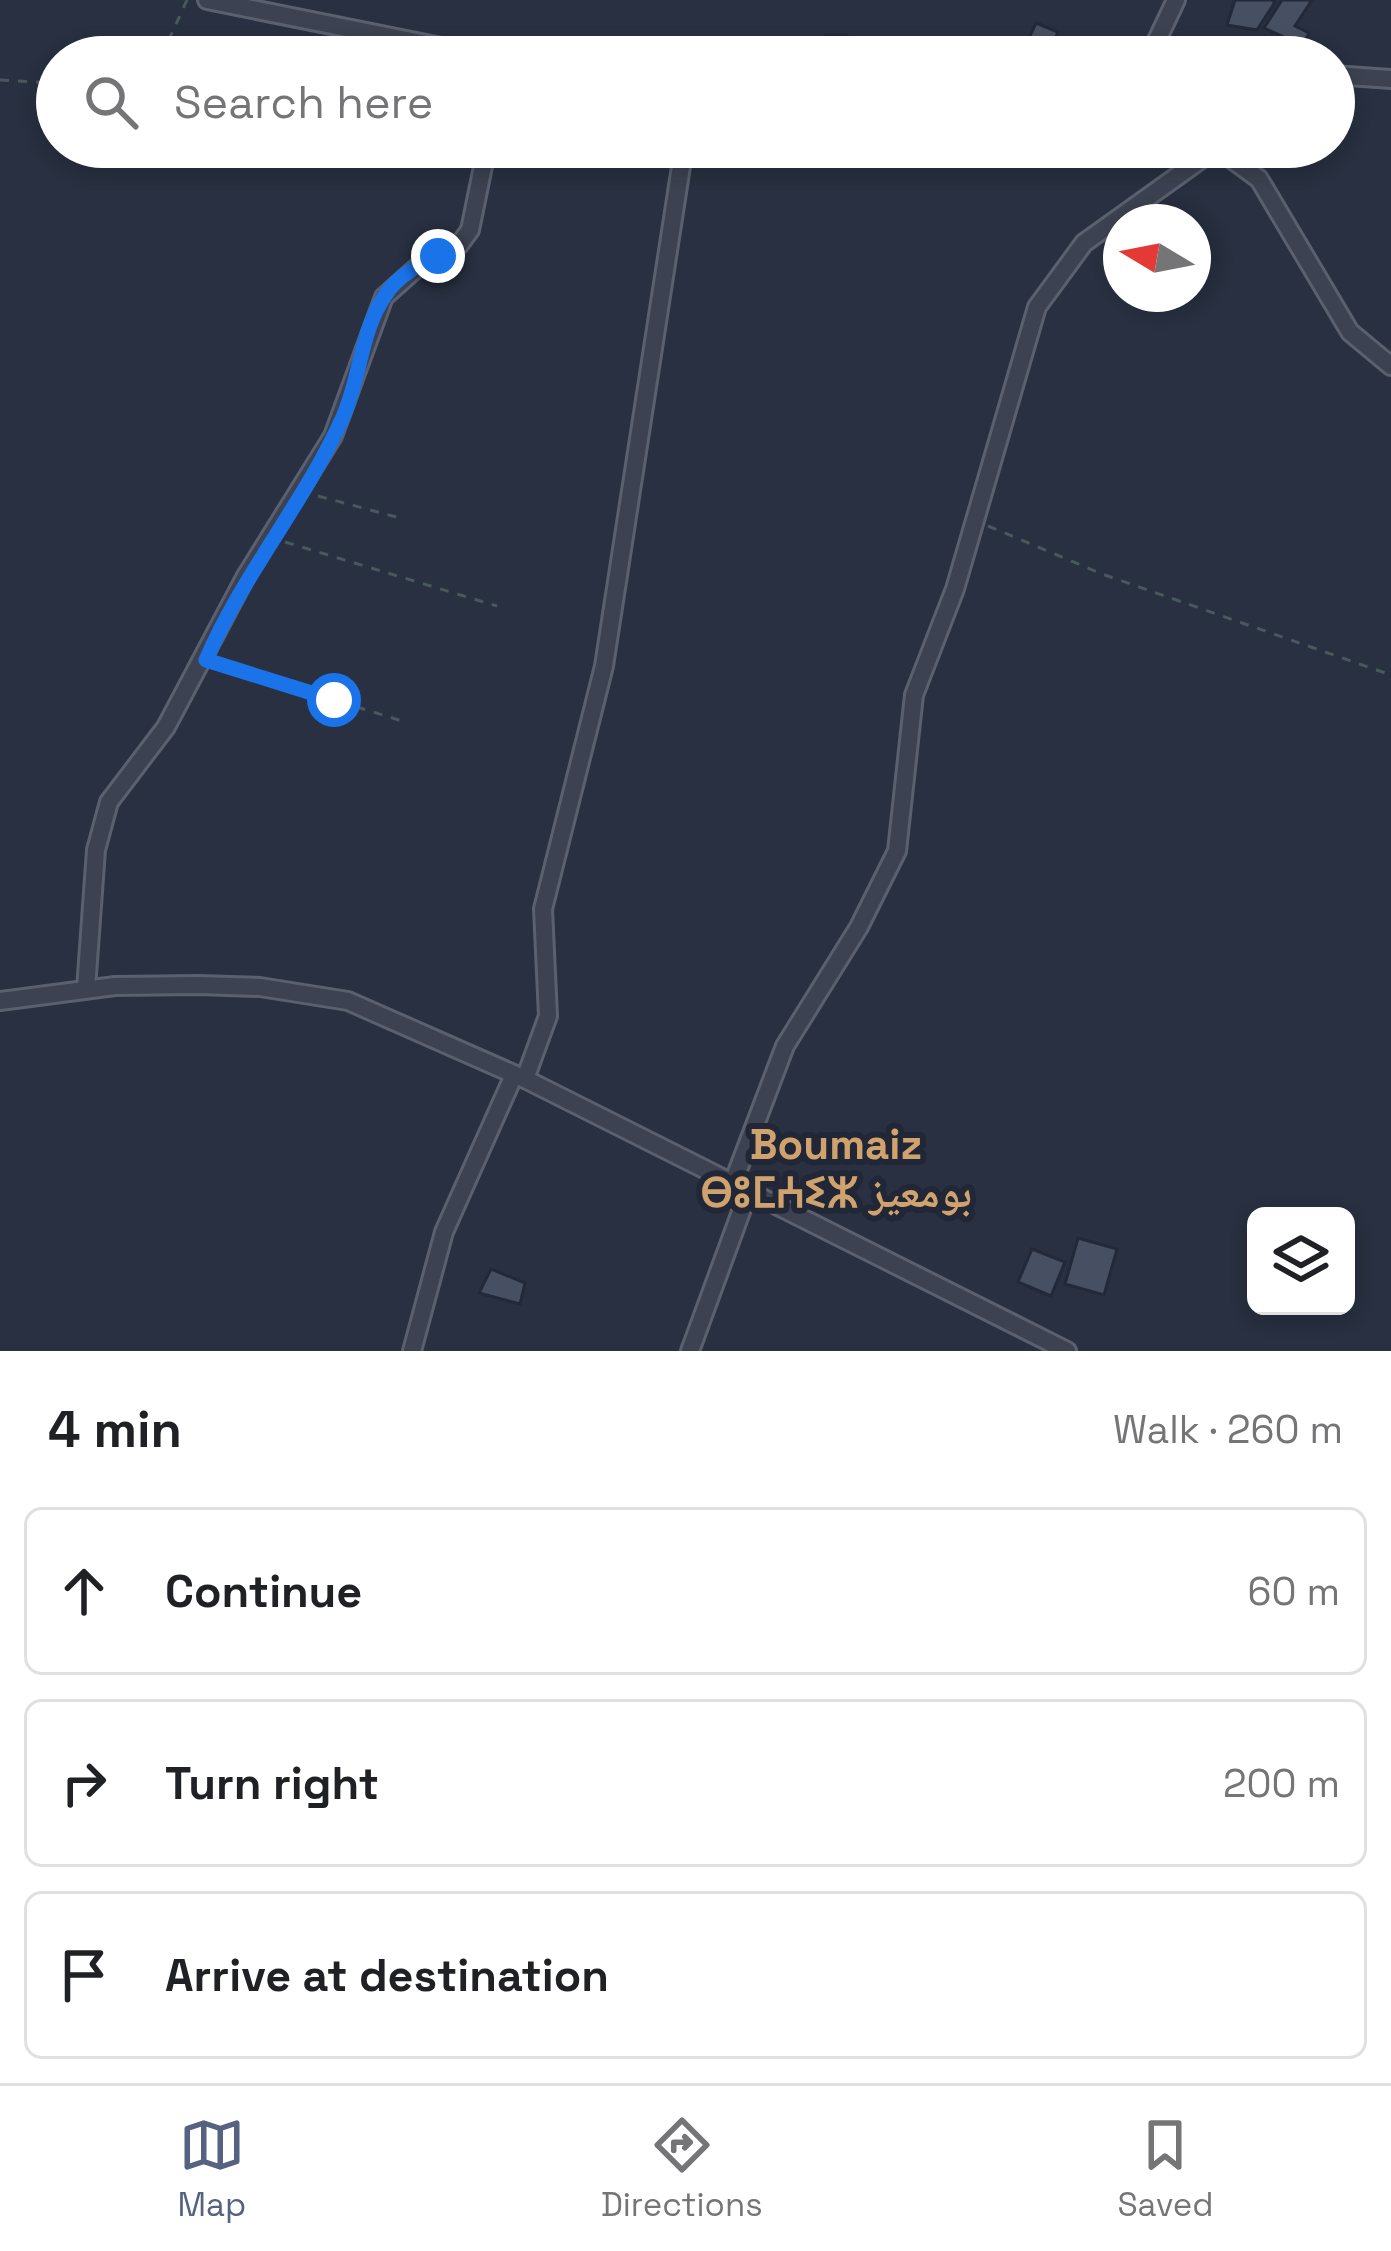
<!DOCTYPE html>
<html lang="en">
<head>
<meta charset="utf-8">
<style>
  body { margin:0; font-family:"Space Grotesk","Noto Naskh Arabic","Noto Sans Tifinagh",sans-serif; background:#f2f2f2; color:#202124 }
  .controls { position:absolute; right:36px; bottom:36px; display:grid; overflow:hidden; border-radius:18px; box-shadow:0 6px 18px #0003 }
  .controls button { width:108px; height:108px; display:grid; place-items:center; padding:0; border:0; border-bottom:3px solid #e0e0e0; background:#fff; color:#202124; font:60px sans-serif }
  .compass { position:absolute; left:1103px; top:204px; width:108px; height:108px; border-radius:50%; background:#fff; box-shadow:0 6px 18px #0003; rotate:280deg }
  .stop { position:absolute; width:36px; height:36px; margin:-27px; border:9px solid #1a73e8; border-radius:50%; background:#fff }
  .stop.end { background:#1a73e8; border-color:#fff; box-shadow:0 3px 12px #0008 }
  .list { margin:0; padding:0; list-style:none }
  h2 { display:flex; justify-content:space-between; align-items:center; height:156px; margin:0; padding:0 48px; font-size:51px }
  h2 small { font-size:39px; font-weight:400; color:#757577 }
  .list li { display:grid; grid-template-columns:78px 1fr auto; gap:36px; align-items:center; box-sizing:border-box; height:168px; margin:0 24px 24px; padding:0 24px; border:3px solid #e0e0e0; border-radius:18px }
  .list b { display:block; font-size:45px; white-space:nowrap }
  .list em { font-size:39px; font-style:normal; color:#757577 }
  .icon { flex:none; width:66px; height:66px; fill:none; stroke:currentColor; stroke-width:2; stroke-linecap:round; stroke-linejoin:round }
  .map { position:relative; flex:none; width:1391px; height:1351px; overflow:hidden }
  .search { position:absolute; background:#fff; box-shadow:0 6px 18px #0003; left:36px; right:36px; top:36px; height:132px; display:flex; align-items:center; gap:30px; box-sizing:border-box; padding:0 42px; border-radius:66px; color:#757577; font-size:45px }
  .sheet { height:732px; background:#fff }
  nav { display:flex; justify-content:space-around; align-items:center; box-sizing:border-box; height:168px; border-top:3px solid #e0e0e0; background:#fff; font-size:33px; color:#757577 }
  nav a { display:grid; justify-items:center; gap:6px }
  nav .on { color:#556281 }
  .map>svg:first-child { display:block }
  .building { fill:#475062; stroke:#232938; stroke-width:3 }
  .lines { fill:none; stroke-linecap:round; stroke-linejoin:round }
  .minor-casing { stroke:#5a606e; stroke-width:22 }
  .path { stroke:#48595e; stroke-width:3; stroke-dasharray:9 9; stroke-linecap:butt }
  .minor { stroke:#3c4251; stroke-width:16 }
  .route { stroke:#1a73e8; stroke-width:15 }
  .labels { text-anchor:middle; stroke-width:12; stroke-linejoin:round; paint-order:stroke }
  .quarter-label { font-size:42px; font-weight:bold; fill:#d0a36e; stroke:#212736 }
</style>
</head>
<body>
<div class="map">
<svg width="1391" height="1351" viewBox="0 0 1391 1351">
  <rect width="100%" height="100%" fill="#283041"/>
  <!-- building -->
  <g class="building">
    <path d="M1235,0H1272L1275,2L1257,30L1227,25Z"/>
    <path d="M1282,0H1312L1295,26L1309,33L1303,46L1264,28Z"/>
    <path d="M1036,23L1058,32L1052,47L1028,40Z"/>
    <path d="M826,35H847L849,57H826Z"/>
    <path d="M965,39L984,48V57H962Z"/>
    <path d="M1113,42L1144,51L1142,57H1108Z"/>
    <path d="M1078,1238L1117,1249L1104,1295L1065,1284Z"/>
    <path d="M1032,1249L1065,1262L1051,1296L1018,1282Z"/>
    <path d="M491,1269L525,1283L520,1304L479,1293Z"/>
  </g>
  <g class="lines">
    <!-- minor casing -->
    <g class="minor-casing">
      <g id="minor">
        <path d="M207,0L491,57"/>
        <path d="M1149,57L1176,0"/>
        <path d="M1334,75L1391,79"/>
        <path d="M1218,149L1259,179L1350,332L1391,366"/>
        <path d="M86,989L96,850L109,802L166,727L246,576L333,436L384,297L421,264L459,245L470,230L487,147"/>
        <path d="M0,1001L115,986L198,985L260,987L348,1001L525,1079L1067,1351"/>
        <path d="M525,1079L548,1016L543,909L604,666L684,147"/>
        <path d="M733,1183L785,1046L859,927L897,851L914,695L955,589L1037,307L1084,243L1218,147"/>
        <path d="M412,1351L444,1232L514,1075"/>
        <path d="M690,1351L749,1190"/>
      </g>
    </g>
    <!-- path -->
    <g class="path">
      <path d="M161,57L187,0"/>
      <path d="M0,80L57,83"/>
      <path d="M318,496L404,519"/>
      <path d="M988,526L1102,574L1391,675"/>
      <path d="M285,542L497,606"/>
      <path d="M219,664L402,721"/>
    </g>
    <!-- minor -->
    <use href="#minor" class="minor"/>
  </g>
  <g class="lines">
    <!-- route -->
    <path class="route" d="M334,700L206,660C243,574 305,502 343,417C361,377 360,331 386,294C398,276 418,265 438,256"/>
  </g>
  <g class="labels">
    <!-- quarter labels -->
    <g class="quarter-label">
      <text x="836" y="1159">Boumaiz<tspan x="836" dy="48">ⴱⵓⵎⵄⵉⵣ بومعيز</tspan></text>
    </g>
  </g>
</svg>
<div class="controls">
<button><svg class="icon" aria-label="layers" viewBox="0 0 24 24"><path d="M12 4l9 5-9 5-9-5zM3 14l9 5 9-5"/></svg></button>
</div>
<svg class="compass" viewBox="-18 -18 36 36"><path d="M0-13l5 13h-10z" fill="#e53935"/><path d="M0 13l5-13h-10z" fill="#757577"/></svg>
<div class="stop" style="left:334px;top:700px"></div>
<div class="stop end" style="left:438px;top:256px"></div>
<div class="search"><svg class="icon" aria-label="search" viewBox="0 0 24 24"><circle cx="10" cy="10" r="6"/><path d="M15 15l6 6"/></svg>Search here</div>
</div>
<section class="sheet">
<h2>4 min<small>Walk · 260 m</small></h2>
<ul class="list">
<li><svg class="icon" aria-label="ahead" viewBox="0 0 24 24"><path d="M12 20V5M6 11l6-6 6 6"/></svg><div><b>Continue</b></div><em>60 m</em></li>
<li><svg class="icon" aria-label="right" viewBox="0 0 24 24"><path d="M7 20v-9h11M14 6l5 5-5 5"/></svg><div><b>Turn right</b></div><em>200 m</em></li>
<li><svg class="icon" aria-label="arrive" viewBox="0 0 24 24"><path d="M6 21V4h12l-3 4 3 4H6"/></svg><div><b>Arrive at destination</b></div></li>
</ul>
</section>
<nav>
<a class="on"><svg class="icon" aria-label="map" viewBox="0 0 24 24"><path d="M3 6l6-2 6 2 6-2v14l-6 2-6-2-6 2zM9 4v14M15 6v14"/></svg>Map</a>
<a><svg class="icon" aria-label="directions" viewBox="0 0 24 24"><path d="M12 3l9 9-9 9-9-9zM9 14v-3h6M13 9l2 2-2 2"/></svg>Directions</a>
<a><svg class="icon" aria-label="saved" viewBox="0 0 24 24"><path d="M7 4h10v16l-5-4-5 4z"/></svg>Saved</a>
</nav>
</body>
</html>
